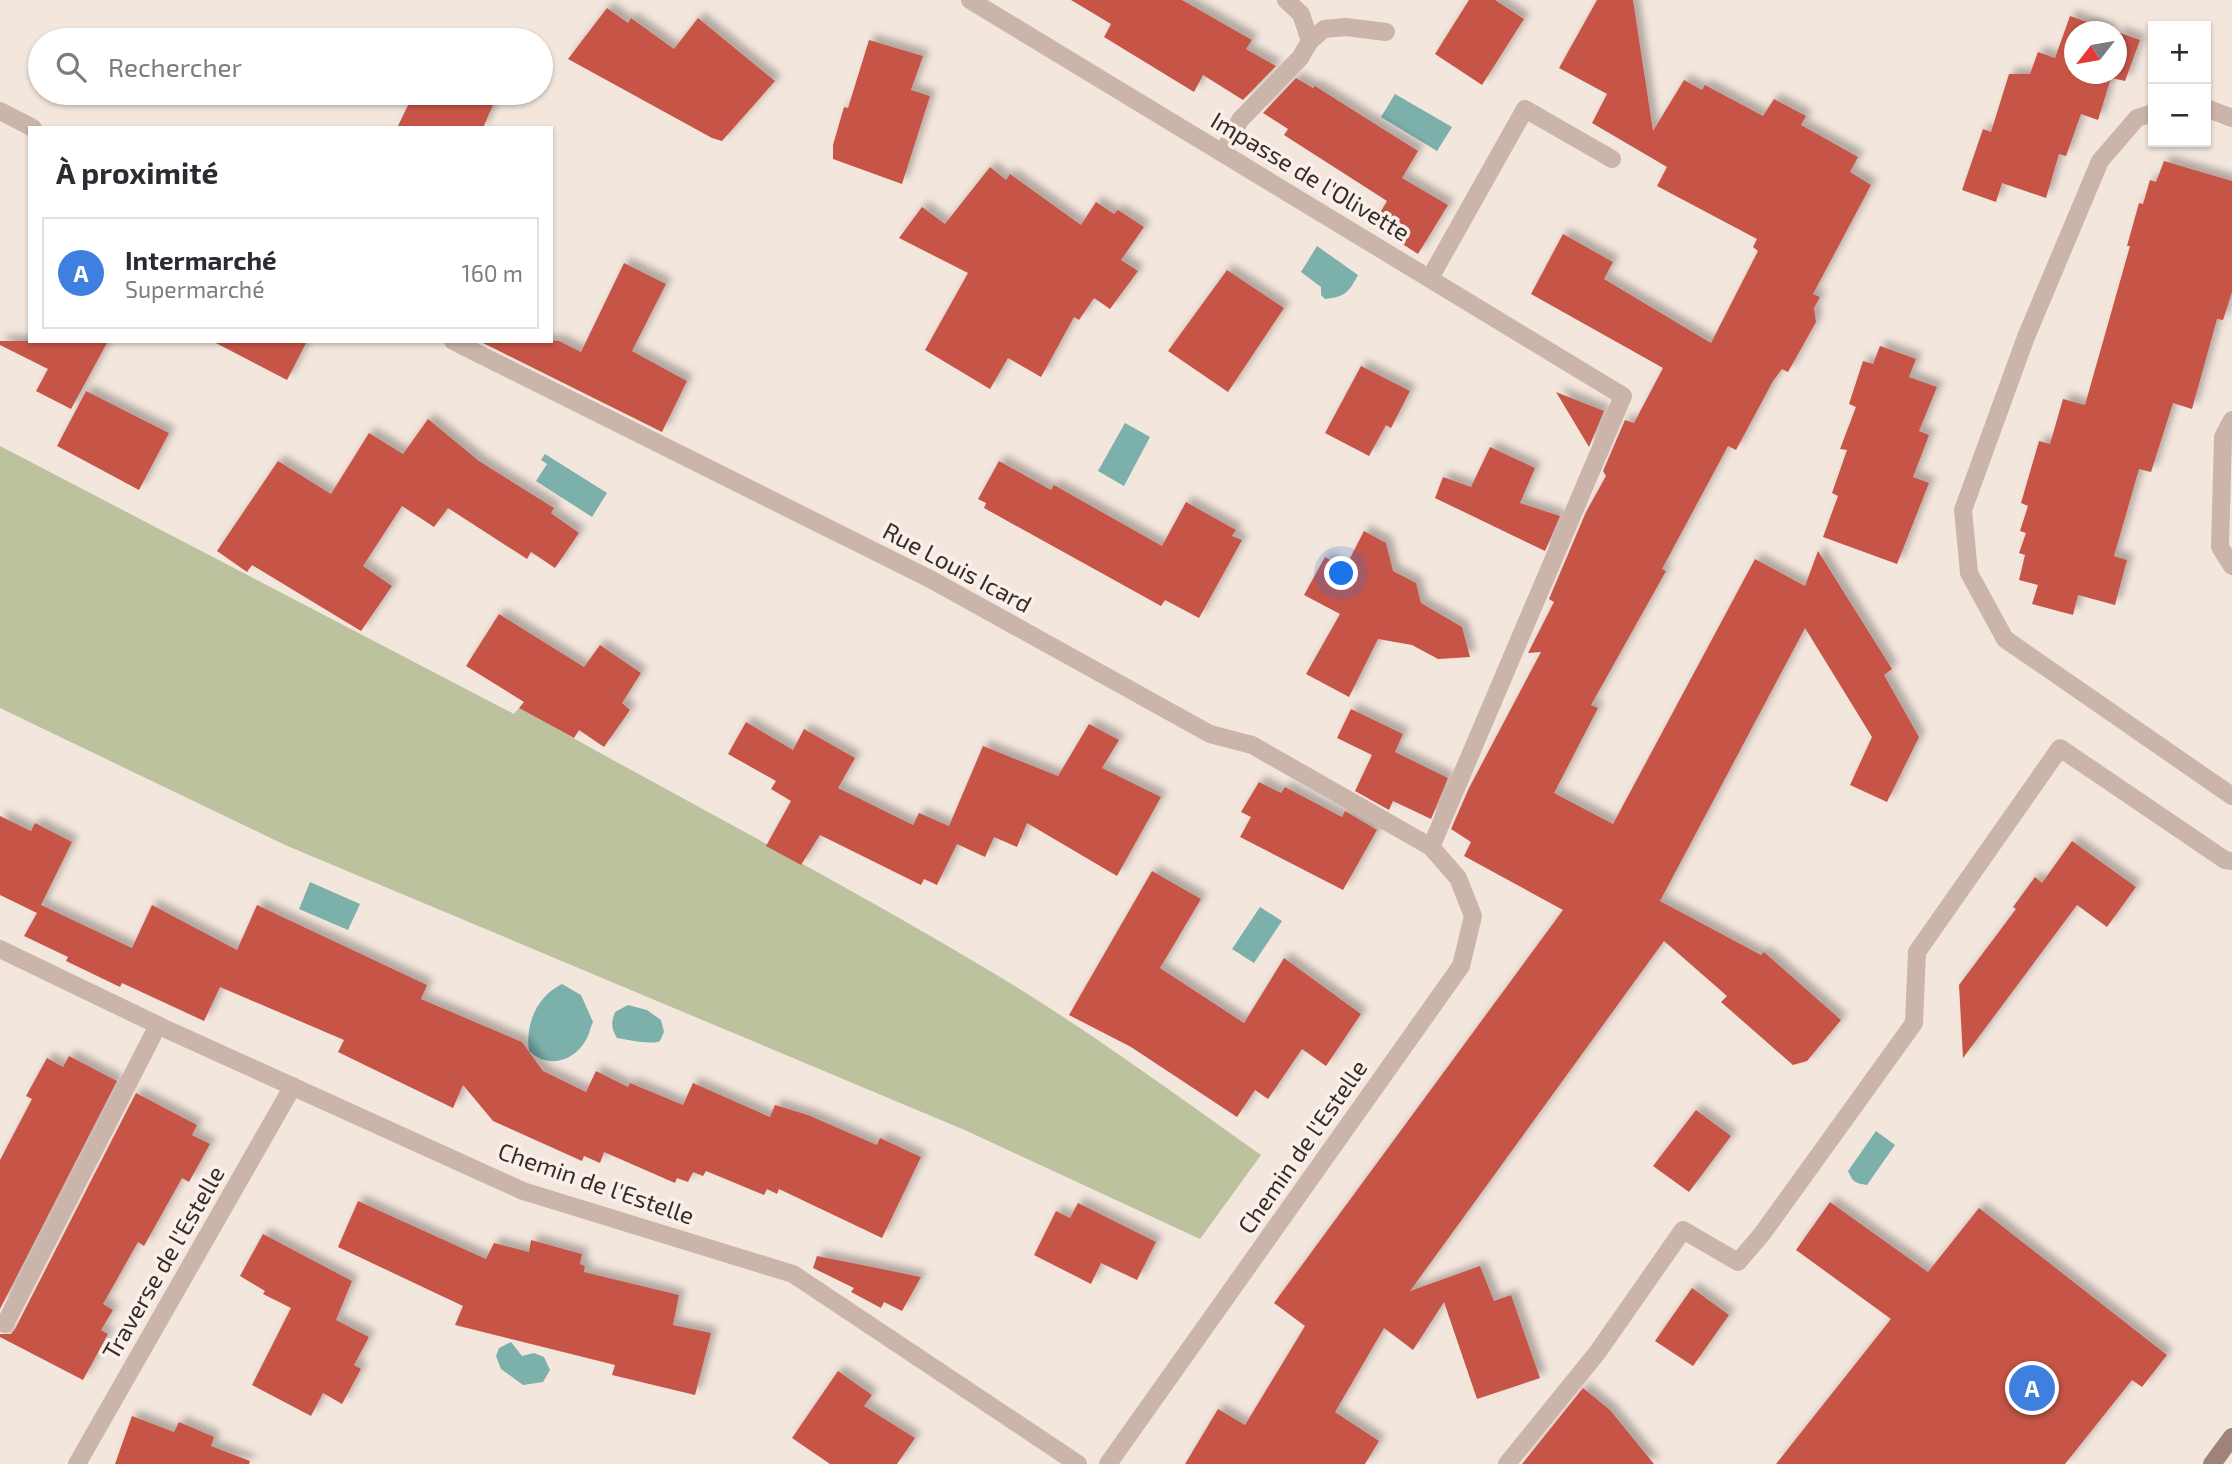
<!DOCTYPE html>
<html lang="fr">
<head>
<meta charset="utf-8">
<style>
  body { margin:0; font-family:"Exo 2",sans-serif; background:#f7f7f7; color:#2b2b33 }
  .controls { position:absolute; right:21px; top:21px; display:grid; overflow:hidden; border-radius:0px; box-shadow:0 2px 5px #0004 }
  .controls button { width:63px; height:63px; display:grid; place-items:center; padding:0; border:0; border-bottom:2px solid #e1e1e2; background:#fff; color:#2b2b33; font:35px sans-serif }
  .compass { position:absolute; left:2064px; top:21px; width:63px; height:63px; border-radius:50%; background:#fff; box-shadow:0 2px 5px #0004; rotate:239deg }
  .you { position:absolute; left:1342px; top:574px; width:24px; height:24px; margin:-18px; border:5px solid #fff; border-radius:50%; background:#1a73e8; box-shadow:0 0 0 10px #1a73e833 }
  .badge { display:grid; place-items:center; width:46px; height:46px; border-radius:50%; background:#1e5a56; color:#fff; font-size:23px; font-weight:700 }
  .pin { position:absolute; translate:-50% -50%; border:4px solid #fff; box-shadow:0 2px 7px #0006 }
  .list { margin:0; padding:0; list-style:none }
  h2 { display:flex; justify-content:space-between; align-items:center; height:91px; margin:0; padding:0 28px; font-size:30px }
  h2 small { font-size:23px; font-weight:400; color:#7c7c81 }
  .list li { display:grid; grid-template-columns:46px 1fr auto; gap:21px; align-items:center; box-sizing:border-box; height:112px; margin:0 14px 14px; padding:0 14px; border:2px solid #e1e1e2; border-radius:0px }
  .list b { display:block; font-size:26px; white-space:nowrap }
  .list p { margin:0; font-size:23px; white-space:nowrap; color:#7c7c81 }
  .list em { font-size:23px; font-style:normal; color:#7c7c81 }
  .icon { flex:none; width:38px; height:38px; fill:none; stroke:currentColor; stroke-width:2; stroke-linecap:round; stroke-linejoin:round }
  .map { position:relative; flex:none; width:2232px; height:1464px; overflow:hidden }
  .search { position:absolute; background:#fff; box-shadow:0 2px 5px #0004; left:28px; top:28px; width:525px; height:77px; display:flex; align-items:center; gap:18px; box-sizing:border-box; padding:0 24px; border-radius:38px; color:#7c7c81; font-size:26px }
  .panel { position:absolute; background:#fff; box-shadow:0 2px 5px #0004; left:28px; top:126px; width:525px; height:217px; border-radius:0px }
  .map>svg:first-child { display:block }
  .green { fill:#bbc29d }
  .water { fill:#7cb0ab }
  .building { fill:#c75447; filter:url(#shadow) }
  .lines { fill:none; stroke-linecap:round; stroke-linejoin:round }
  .lane { stroke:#cbb4a9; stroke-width:18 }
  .street { stroke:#cbb4a9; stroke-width:18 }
  .secondary { stroke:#9f827a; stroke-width:18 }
  .labels { text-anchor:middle; stroke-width:7; stroke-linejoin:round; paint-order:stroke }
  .street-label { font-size:24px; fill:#382c29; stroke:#faf0ea }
</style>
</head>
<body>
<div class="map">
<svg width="2232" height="1464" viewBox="0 0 2232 1464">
  <defs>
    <filter id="shadow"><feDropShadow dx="6" dy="-6" stdDeviation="3.5" flood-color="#0004"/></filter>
  </defs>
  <rect width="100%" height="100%" fill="#f3e6dd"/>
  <!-- green -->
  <path class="green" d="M0,446L514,714L519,708C676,796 836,879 990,971C1084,1027 1172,1092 1261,1155L1200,1239L967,1131L285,845L0,708Z"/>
  <!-- water -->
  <g class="water">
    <path d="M1395,94L1452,127L1437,151L1381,117Z"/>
    <path d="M1317,246L1358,275C1349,292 1345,297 1325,299L1321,295V287L1301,272Z"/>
    <path d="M1125,423L1150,437L1124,486L1098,471Z"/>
    <path d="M545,454L607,493L592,517L536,481L547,464L541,460Z"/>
    <path d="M310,882L360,904L348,930L299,909Z"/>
    <path d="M1260,907L1282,921L1254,963L1232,949Z"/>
    <path d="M562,984L581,995L593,1022C590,1027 590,1033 587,1038C575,1062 548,1069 529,1051C525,1024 537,996 562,984Z"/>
    <path d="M628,1005L647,1010L661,1020L664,1032L660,1041C652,1045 628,1040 617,1038C611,1028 611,1023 615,1012Z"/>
    <path d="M1876,1131L1895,1145L1867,1185C1856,1183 1853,1183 1848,1171Z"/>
    <path d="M511,1342L522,1356L534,1353L544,1357L550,1370L543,1382L523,1385L501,1369L496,1356L499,1348Z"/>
  </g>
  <!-- building -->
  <g class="building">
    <path d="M1071,0H1182L1252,40L1246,49L1276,66L1243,100L1203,75L1194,92L1104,37L1111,24Z"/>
    <path d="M1469,0H1495L1524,19L1482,85L1435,54Z"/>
    <path d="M1597,0H1633L1653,131L1684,80L1702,90L1705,85L1763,116L1774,99L1806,116L1801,125L1858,157L1850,172L1871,185L1813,294L1820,297L1814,308L1816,322L1788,372L1782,369L1773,381L1736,450L1728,446L1662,569L1666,571L1591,705L1598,708L1554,793L1613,824L1755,559L1805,586L1818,551L1892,669L1884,675L1919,737L1887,802L1850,785L1872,737L1805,628L1660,901L1761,955L1764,952L1841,1020L1807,1061L1793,1065L1721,1002L1727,996L1664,941L1410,1291L1480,1266L1494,1301L1511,1295L1540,1378L1477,1399L1444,1302L1413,1350L1384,1328L1335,1412L1379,1441L1365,1464H1185L1218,1409L1245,1425L1305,1326L1274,1303L1563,910L1464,856L1471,842L1451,829L1469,788L1541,652L1528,653L1554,602L1549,599L1586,512L1606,476L1603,471L1625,420L1634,423L1663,368L1531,294L1563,234L1613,262L1604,279L1711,343L1758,251L1753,247L1757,239L1657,186L1667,167L1592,123L1607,94L1559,68Z"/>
    <path d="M607,8L628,23L631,18L674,49L698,18L775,81L722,141L712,138L568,59Z"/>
    <path d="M2070,16L2116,32H2075V74H2117V32L2140,40L2125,81L2111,78L2098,120L2081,114L2066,156L2059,154L2046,198L2002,183L1996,202L1962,190L1983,129L1991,132L2009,74H2030L2038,52L2055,58Z"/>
    <path d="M869,40L923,56L911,90L930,96L902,184L833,159V145L844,107L848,108Z"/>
    <path d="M1296,78L1313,88L1315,86L1418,151L1402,178L1448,205L1418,254L1373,225L1387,201L1284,135L1288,129L1263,113Z"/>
    <path d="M414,93H498L483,128H397Z"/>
    <path d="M2164,161L2232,181V292L2223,320L2217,319L2192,409L2173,403L2151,472L2139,469L2114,556L2127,560L2115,605L2078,595L2073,615L2032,604L2038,585L2019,580L2025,555L2019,553L2026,533L2020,531L2028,506L2021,503L2039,441L2050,444L2063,399L2085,405L2130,246H2127L2139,203L2143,204L2150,180L2156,182Z"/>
    <path d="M990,167L1006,180L1010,174L1081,225L1096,202L1114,214L1118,210L1144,227L1121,260L1138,271L1110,309L1094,298L1079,320L1074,317L1041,377L1008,358L990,389L925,350L968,273L899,238L922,207L945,224Z"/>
    <path d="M624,263L666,284L632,351L687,381L662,432L479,341H559L581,352Z"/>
    <path d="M1227,270L1284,308L1228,392L1168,351Z"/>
    <path d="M0,341H108L71,409L36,391L48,369L0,345Z"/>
    <path d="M212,341H307L287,380Z"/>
    <path d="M1880,346L1916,359L1909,377L1937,387L1919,431L1929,435L1913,477L1929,483L1897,564L1823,537L1838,496L1832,493L1847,450L1840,449L1856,407L1849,404L1863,361L1873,364Z"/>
    <path d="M1361,366L1410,391L1391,428L1386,425L1369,456L1325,433Z"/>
    <path d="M86,391L169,433L139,490L57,446Z"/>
    <path d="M1556,392L1604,411L1589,447Z"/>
    <path d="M428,419L479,461L554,508L551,513L579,533L555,568L531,552L527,559L448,508L434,527L402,506L363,566L392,586L361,631L252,565L247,572L217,551L278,461L331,494L369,433L403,454Z"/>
    <path d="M1490,447L1535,468L1520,503L1560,516L1545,551L1435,498L1443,477L1471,487Z"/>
    <path d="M999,461L1051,490L1054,485L1162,546L1186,502L1236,530L1232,536L1242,540L1199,618L1165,600L1161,606L984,508L986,503L978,499Z"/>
    <path d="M1364,531L1386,543L1393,571L1416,583L1421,603L1462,627L1470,657L1438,659L1412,645L1378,639L1349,697L1306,674L1340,614L1304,595L1325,557L1345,568Z"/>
    <path d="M499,614L584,667L600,645L641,673L622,703L630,710L604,747L579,730L574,738L519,708L524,702L466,666Z"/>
    <path d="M1351,709L1403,734L1395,752L1448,778L1431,819L1393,801L1389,810L1355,791L1372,755L1337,738Z"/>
    <path d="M746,722L793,750L804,729L855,758L838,788L913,825L919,813L949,826L983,746L1058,776L1089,724L1119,740L1102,768L1161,797L1117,876L1027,823L1017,847L994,837L985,857L957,844L937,885L924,879L921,885L820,835L801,865L766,846L791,801L771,789L776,781L728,754Z"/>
    <path d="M1259,782L1281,793L1285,787L1342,817L1345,811L1377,830L1343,890L1240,837L1251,817L1241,812Z"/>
    <path d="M0,816L31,831L35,823L72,842L41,905L132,948L152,905L237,950L257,905L427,985L421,999L522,1042L543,1071L586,1092L596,1071L628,1087L630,1083L683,1105L693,1083L770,1117L775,1105L808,1115L877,1145L880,1138L921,1157L882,1238L779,1189L777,1194L767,1189L764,1195L706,1171L703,1176L693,1172L688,1182L677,1178L675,1183L604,1152L600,1163L584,1156L582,1161L493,1121L463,1085L453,1108L338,1052L344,1040L220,987L204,1021L122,983L120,987L66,961L68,957L24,936L37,913L0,895Z"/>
    <path d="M2072,841L2136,887L2107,927L2077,905L1963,1058L1959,985L2016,909L2013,907L2035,877L2042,883Z"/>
    <path d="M1152,871L1201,899L1160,968L1244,1023L1284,958L1361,1014L1326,1066L1302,1049L1268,1099L1255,1090L1237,1117L1131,1047L1069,1015Z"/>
    <path d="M69,1056L117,1081L0,1309V1160L32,1099L26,1096L47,1058L63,1067Z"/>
    <path d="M136,1093L197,1125L192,1135L210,1144L189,1182L182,1178L144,1246L138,1242L103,1304L113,1310L101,1330L108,1334L83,1380L0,1337V1334H11L15,1329Z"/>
    <path d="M1696,1110L1731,1136L1689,1192L1653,1166Z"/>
    <path d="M358,1201L486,1259L494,1243L529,1252L531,1240L582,1254L580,1264L585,1266L584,1272L679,1295L673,1325L711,1333L695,1395L612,1375L615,1365L455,1325L463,1306L338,1247Z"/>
    <path d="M1830,1202L1928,1272L1979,1208L2167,1355L2142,1387L2132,1380L2065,1464H1776L1891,1319L1796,1250Z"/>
    <path d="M1078,1203L1156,1242L1137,1280L1101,1263L1091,1284L1034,1255L1056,1211L1070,1218Z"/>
    <path d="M263,1234L352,1281L336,1320L369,1337L354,1365L361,1369L342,1404L323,1393L311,1416L252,1385L291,1308L263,1294L265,1291L240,1276Z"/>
    <path d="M817,1256L877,1268L921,1277L902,1311L884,1302L881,1308L851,1292L854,1288L813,1268Z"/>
    <path d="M1692,1288L1729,1315L1693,1366L1655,1341Z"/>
    <path d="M838,1371L872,1395L864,1406L915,1438L897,1464H830L792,1438Z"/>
    <path d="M1583,1388L1610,1410L1654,1464H1522Z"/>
    <path d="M132,1416L174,1432L179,1422L214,1437L211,1446L250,1461L249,1464H115Z"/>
  </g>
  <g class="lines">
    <!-- lane -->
    <g class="lane">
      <path d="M1286,0L1301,14L1310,41"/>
      <path d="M1223,153L1240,120L1300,58L1310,41L1324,29L1346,27L1386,32"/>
      <path d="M1430,278L1525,109L1612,159"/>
    </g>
    <!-- street -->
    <g class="street">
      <path d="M970,0L1623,396L1431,847"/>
      <path d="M2206,108L2232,118"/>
      <path d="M0,111L33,128"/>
      <path d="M2153,113L2137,118L2100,161L2026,337L1963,510L1969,573L2005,639L2232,796"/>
      <path d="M453,341L932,580L1210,734L1252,745L1431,847L1458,878L1473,916L1461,966L1108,1464"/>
      <path d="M2232,420L2223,437L2220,547L2232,566"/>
      <path d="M0,949L168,1030L523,1191L793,1274L1078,1464"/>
      <path d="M5,1324L158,1025"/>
      <path d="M77,1464L293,1086"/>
      <path d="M1507,1464L1597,1353L1683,1230L1738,1262L1762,1234L1914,1023L1917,952L2060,748L2225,860L2232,861"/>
    </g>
    <!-- secondary -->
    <path class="secondary" d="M2212,1464L2232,1437"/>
  </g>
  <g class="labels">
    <!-- street labels -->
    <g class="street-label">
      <text transform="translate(1310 177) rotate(31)" y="8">Impasse de l'Olivette</text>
      <text transform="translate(957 568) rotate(28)" y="8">Rue Louis Icard</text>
      <text transform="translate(1303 1147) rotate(-55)" y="8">Chemin de l'Estelle</text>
      <text transform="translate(596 1184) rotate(19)" y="8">Chemin de l'Estelle</text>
      <text transform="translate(164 1263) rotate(-60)" y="8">Traverse de l'Estelle</text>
    </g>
  </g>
</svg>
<div class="controls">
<button>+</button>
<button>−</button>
</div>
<svg class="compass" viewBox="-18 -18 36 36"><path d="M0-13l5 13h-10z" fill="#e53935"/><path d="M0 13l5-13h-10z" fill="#7c7c81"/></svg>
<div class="you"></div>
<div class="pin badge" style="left:2032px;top:1388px;background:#3f7fe0">A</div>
<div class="search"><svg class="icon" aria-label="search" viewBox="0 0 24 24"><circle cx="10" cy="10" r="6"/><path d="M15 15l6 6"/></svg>Rechercher</div>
<section class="panel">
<h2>À proximité<small></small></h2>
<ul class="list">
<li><span class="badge" style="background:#3f7fe0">A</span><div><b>Intermarché</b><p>Supermarché</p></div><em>160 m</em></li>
</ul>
</section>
</div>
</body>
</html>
